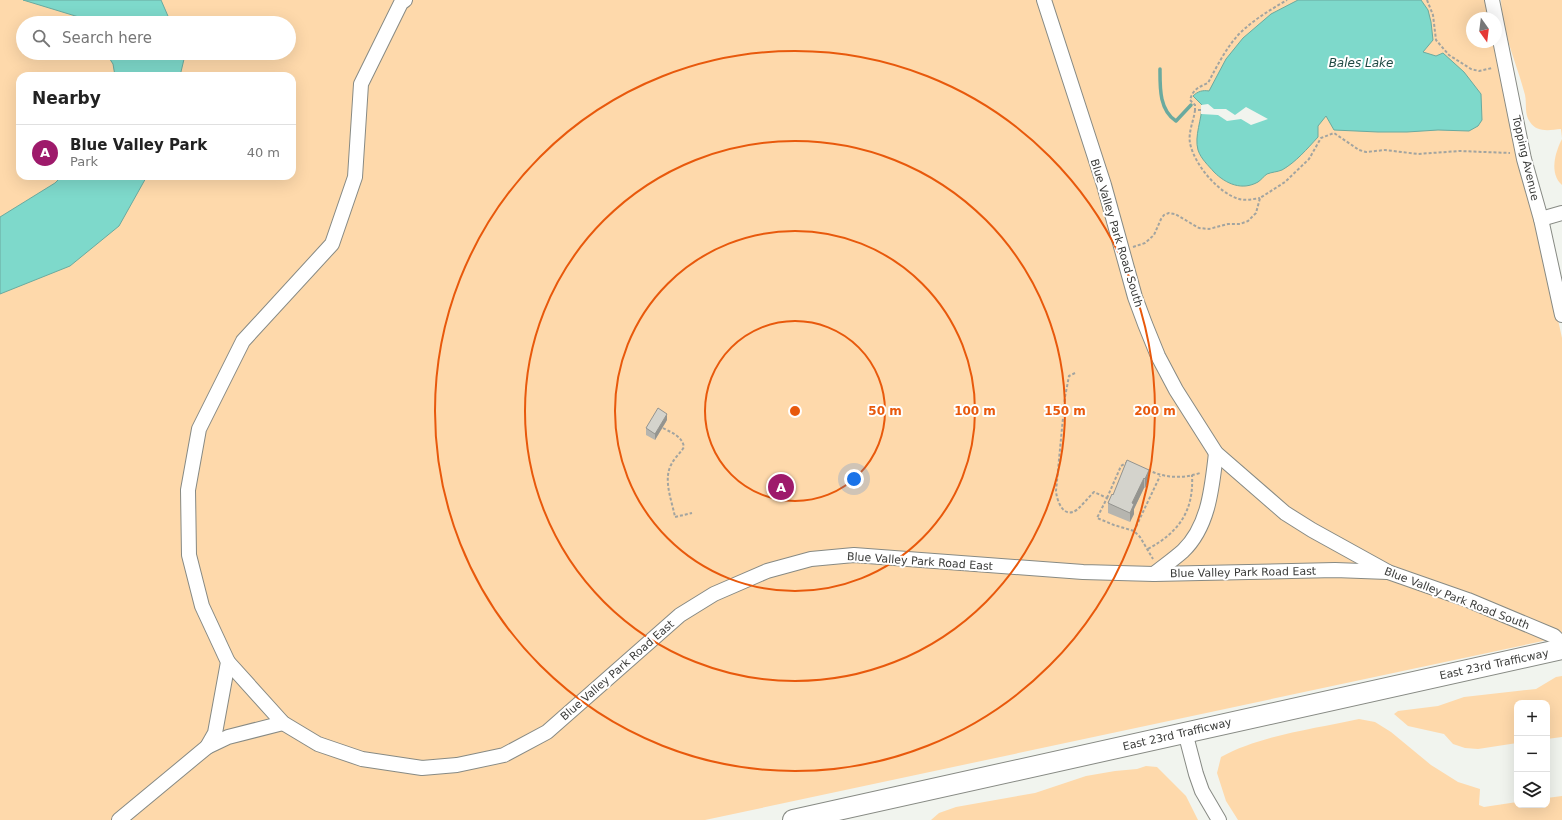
<!DOCTYPE html>
<html lang="en">
<head>
<meta charset="utf-8">
<style>
  body { margin:0; font-family:"DejaVu Sans",sans-serif; background:#f6f6f6; color:#222 }
  .controls { position:absolute; right:12px; bottom:12px; display:grid; overflow:hidden; border-radius:8px; box-shadow:0 4px 16px #0002 }
  .controls button { width:36px; height:36px; display:grid; place-items:center; padding:0; border:0; border-bottom:1px solid #e0e0e0; background:#fff; color:#222; font:20px sans-serif }
  .compass { position:absolute; left:1466px; top:12px; width:36px; height:36px; border-radius:50%; background:#fff; box-shadow:0 4px 16px #0002; rotate:166deg }
  .you { position:absolute; left:854px; top:479px; width:14px; height:14px; margin:-10px; border:3px solid #fff; border-radius:50%; background:#1a73e8; box-shadow:0 0 0 6px #1a73e833 }
  .badge { display:grid; place-items:center; width:26px; height:26px; border-radius:50%; background:#9e1a6b; color:#fff; font-size:13px; font-weight:700 }
  .pin { position:absolute; translate:-50% -50%; border:2px solid #fff; box-shadow:0 1px 4px #0006 }
  .list { margin:0; padding:0; list-style:none }
  h2 { display:flex; justify-content:space-between; align-items:center; height:52px; margin:0; padding:0 16px; font-size:17px }
  h2 small { font-size:13px; font-weight:400; color:#767676 }
  .list li { display:grid; grid-template-columns:26px 1fr auto; gap:12px; align-items:center; box-sizing:border-box; height:56px; padding:0 16px; border-top:1px solid #e0e0e0 }
  .list b { display:block; font-size:15px; white-space:nowrap }
  .list p { margin:0; font-size:13px; white-space:nowrap; color:#767676 }
  .list em { font-size:13px; font-style:normal; color:#767676 }
  .icon { flex:none; width:22px; height:22px; fill:none; stroke:currentColor; stroke-width:2; stroke-linecap:round; stroke-linejoin:round }
  .map { position:relative; flex:none; width:1562px; height:820px; overflow:hidden }
  .search { position:absolute; background:#fff; box-shadow:0 4px 16px #0002; left:16px; top:16px; width:280px; height:44px; display:flex; align-items:center; gap:10px; box-sizing:border-box; padding:0 14px; border-radius:22px; color:#767676; font-size:15px }
  .panel { position:absolute; background:#fff; box-shadow:0 4px 16px #0002; left:16px; top:72px; width:280px; height:108px; border-radius:12px }
  .map>svg:first-child { display:block }
  .green { fill:#fed9ab; fill-rule:evenodd }
  .water { fill:#7ed9cb; stroke:#6aaa9f }
  .pier { fill:#f1f4ee }
  .lines { fill:none; stroke-linecap:round; stroke-linejoin:round }
  .stream { stroke:#6aaa9f; stroke-width:3.5 }
  .street-casing { stroke:#878a84; stroke-width:16 }
  .secondary-casing { stroke:#878a84; stroke-width:22 }
  .path { stroke:#a2a4a0; stroke-width:2; stroke-dasharray:3 2; stroke-linecap:butt }
  .street { stroke:#fff; stroke-width:14 }
  .secondary { stroke:#fff; stroke-width:20 }
  .wall { fill:#b6b5af }
  .shaded-wall { fill:#94948f }
  .building { fill:#d4d3cc; stroke:#94948f }
  .ring { fill:none; stroke:#e8590c; stroke-width:2 }
  .labels { text-anchor:middle; stroke-width:4; stroke-linejoin:round; paint-order:stroke }
  .street-label { font-size:11px; fill:#3a3b39; stroke:#fff }
  .water-label { font-size:12px; font-style:italic; fill:#1f4943; stroke:#fff }
  .centre { fill:#e8590c; stroke:#fff; stroke-width:2 }
  .ring-label { font-size:12px; text-anchor:middle; font-weight:bold; fill:#e8590c; stroke:#fff; stroke-width:4; stroke-linejoin:round; paint-order:stroke }
</style>
</head>
<body>
<div class="map">
<svg width="1562" height="820" viewBox="0 0 1562 820">
  <rect width="100%" height="100%" fill="#f1f4ee"/>
  <!-- green -->
  <g class="green">
    <path d="M0,0H1486L1490,18H1472V42H1495L1537,224L1562,338V637L705,820H0ZM23,23H289V53H23ZM20,76H292V176H20Z"/>
    <path d="M1501,0H1562V138L1561,129C1550,130 1537,133 1530,122C1524,114 1527,104 1525,95C1517,63 1502,34 1501,0Z"/>
    <path d="M1562,139V185C1549,174 1555,152 1562,139Z"/>
    <path d="M1562,676V737L1547,739V703H1517V743L1478,749L1465,748L1453,744L1444,734L1408,726L1394,714L1398,711L1438,706L1464,697L1536,689L1556,677Z"/>
    <path d="M1359,719L1375,722L1391,732L1431,765L1458,782L1480,789L1479,805L1484,807L1517,802V805H1547V798L1562,796V820H1238L1226,801L1217,773L1221,757C1261,735 1314,729 1359,719Z"/>
    <path d="M1146,766L1157,767L1186,796L1198,820H931L939,813L956,807L1035,793L1086,776L1115,771L1137,769Z"/>
  </g>
  <!-- water -->
  <g class="water">
    <path d="M23,0H161L171,23H86L82,18Z"/>
    <path d="M1298,0H1421L1428,10L1431,22L1433,40L1423,52L1436,56L1443,53L1464,72L1481,94L1482,120L1478,126L1469,131L1438,130L1407,132H1378L1334,130L1326,116L1318,126V137C1307,149 1296,162 1282,170C1277,172 1272,172 1267,174C1264,176 1261,180 1258,182C1242,191 1226,184 1214,172C1208,165 1201,159 1198,150C1194,136 1202,119 1202,105L1193,96C1198,91 1203,90 1209,91L1226,59L1243,38L1271,14Z"/>
    <path d="M106,53H184L185,55L180,76H115L113,64Z"/>
    <path d="M62,176H147L119,226L70,266L0,294V217L55,183Z"/>
  </g>
  <!-- pier -->
  <path class="pier" d="M1208,104L1214,109H1226L1235,115L1246,107L1268,119L1251,125L1241,119L1227,121L1218,115L1201,114V105Z"/>
  <g class="lines">
    <!-- stream -->
    <path class="stream" d="M1160,69C1160,87 1159,110 1176,121L1191,105"/>
    <!-- street casing -->
    <g class="street-casing">
      <g id="street">
        <path d="M1044,0L1104,185L1135,297L1145,324L1158,356L1176,390L1216,453L1285,513L1312,530L1388,572L1468,600L1554,636L1562,644"/>
        <path d="M1492,0L1524,159L1541,219L1562,315"/>
        <path d="M1541,219L1562,213"/>
        <path d="M1154,574C1164,566 1174,559 1183,551C1209,526 1212,487 1216,453"/>
        <path d="M228,662L283,723L318,744L362,759L422,768L457,765L504,755L547,732L680,615L714,594L767,571L811,559L854,555L1083,572L1154,574L1335,570L1388,572"/>
        <path d="M1185,732L1196,774L1202,791L1219,820"/>
        <path d="M207,747L228,737L283,723"/>
        <path d="M119,820L207,747L215,733L228,662L202,606L189,555L188,490L199,429L243,341L332,244L355,177L361,84L401,3L405,0"/>
      </g>
    </g>
    <!-- secondary casing -->
    <g class="secondary-casing">
      <path id="secondary" d="M793,820L1562,649"/>
    </g>
    <!-- path -->
    <g class="path">
      <path d="M1427,0L1433,15L1436,40L1449,55L1471,69L1479,71L1492,68"/>
      <path d="M1195,110C1194,120 1188,132 1190,143C1194,164 1218,193 1239,199C1246,201 1253,199 1260,198"/>
      <path d="M1201,110H1195V105L1190,100C1193,89 1199,87 1208,83C1217,66 1226,48 1239,34C1253,20 1270,10 1287,0"/>
      <path d="M1133,247L1145,243L1154,235L1161,219L1164,215L1169,213L1175,214L1199,228L1209,229L1228,224H1240L1248,221L1256,213L1260,198L1285,182L1309,159L1321,138L1334,133L1359,150L1366,152L1385,150L1418,154L1459,151L1510,153"/>
      <path d="M1075,373L1069,376L1065,397L1056,491C1057,502 1064,520 1078,509C1083,504 1088,498 1094,492L1107,498L1097,518L1114,525L1134,531L1140,537L1153,559"/>
      <path d="M663,428C672,433 682,436 684,447C680,454 674,458 671,465C663,480 672,501 675,517L692,513"/>
      <path d="M1148,470C1165,478 1182,479 1200,473"/>
      <path d="M1107,498L1121,466L1128,462"/>
      <path d="M1134,531L1160,476"/>
      <path d="M1148,549C1179,532 1194,511 1192,475"/>
    </g>
    <!-- street -->
    <use href="#street" class="street"/>
    <!-- secondary -->
    <use href="#secondary" class="secondary"/>
  </g>
  <!-- wall -->
  <g class="wall">
    <path d="M667,420L655,440L646,435V428Z"/>
    <path d="M1127,460L1149,480L1145,488H1144L1134,509V514L1130,522L1108,513V503L1113,495Z"/>
  </g>
  <!-- shaded-wall -->
  <g class="shaded-wall">
    <path d="M667,414V420L655,440V434Z"/>
    <path d="M1149,470V480L1145,488V479Z"/>
    <path d="M1144,478V488L1134,509V514L1130,522V513L1132,503Z"/>
  </g>
  <!-- building -->
  <g class="building">
    <path d="M658,408L667,414L655,434L646,428Z"/>
    <path d="M1127,460L1149,470L1145,479L1144,478L1132,503L1134,504L1130,513L1108,503L1112,494L1113,495Z"/>
  </g>
  <!-- distance rings -->
  <g class="ring">
    <circle cx="795" cy="411" r="90"/>
    <circle cx="795" cy="411" r="180"/>
    <circle cx="795" cy="411" r="270"/>
    <circle cx="795" cy="411" r="360"/>
  </g>
  <g class="labels">
    <!-- street labels -->
    <g class="street-label">
      <text transform="translate(1526 158) rotate(77)" y="4">Topping Avenue</text>
      <text transform="translate(1117 233) rotate(73)" y="4">Blue Valley Park Road South</text>
      <text transform="translate(920 561) rotate(4)" y="4">Blue Valley Park Road East</text>
      <text transform="translate(1243 572) rotate(-1)" y="4">Blue Valley Park Road East</text>
      <text transform="translate(1457 598) rotate(21)" y="4">Blue Valley Park Road South</text>
      <text transform="translate(1494 664) rotate(-12)" y="4">East 23rd Trafficway</text>
      <text transform="translate(617 670) rotate(-41)" y="4">Blue Valley Park Road East</text>
      <text transform="translate(1177 734) rotate(-13)" y="4">East 23rd Trafficway</text>
    </g>
    <!-- water labels -->
    <g class="water-label">
      <text x="1361" y="67">Bales Lake</text>
    </g>
  </g>
  <circle cx="795" cy="411" r="6" class="centre"/>
  <g class="ring-label">
    <text x="885" y="415">50 m</text>
    <text x="975" y="415">100 m</text>
    <text x="1065" y="415">150 m</text>
    <text x="1155" y="415">200 m</text>
  </g>
</svg>
<div class="controls">
<button>+</button>
<button>−</button>
<button><svg class="icon" aria-label="layers" viewBox="0 0 24 24"><path d="M12 4l9 5-9 5-9-5zM3 14l9 5 9-5"/></svg></button>
</div>
<svg class="compass" viewBox="-18 -18 36 36"><path d="M0-13l5 13h-10z" fill="#e53935"/><path d="M0 13l5-13h-10z" fill="#767676"/></svg>
<div class="you"></div>
<div class="pin badge" style="left:781px;top:487px">A</div>
<div class="search"><svg class="icon" aria-label="search" viewBox="0 0 24 24"><circle cx="10" cy="10" r="6"/><path d="M15 15l6 6"/></svg>Search here</div>
<section class="panel">
<h2>Nearby<small></small></h2>
<ul class="list">
<li><span class="badge">A</span><div><b>Blue Valley Park</b><p>Park</p></div><em>40 m</em></li>
</ul>
</section>
</div>
</body>
</html>
